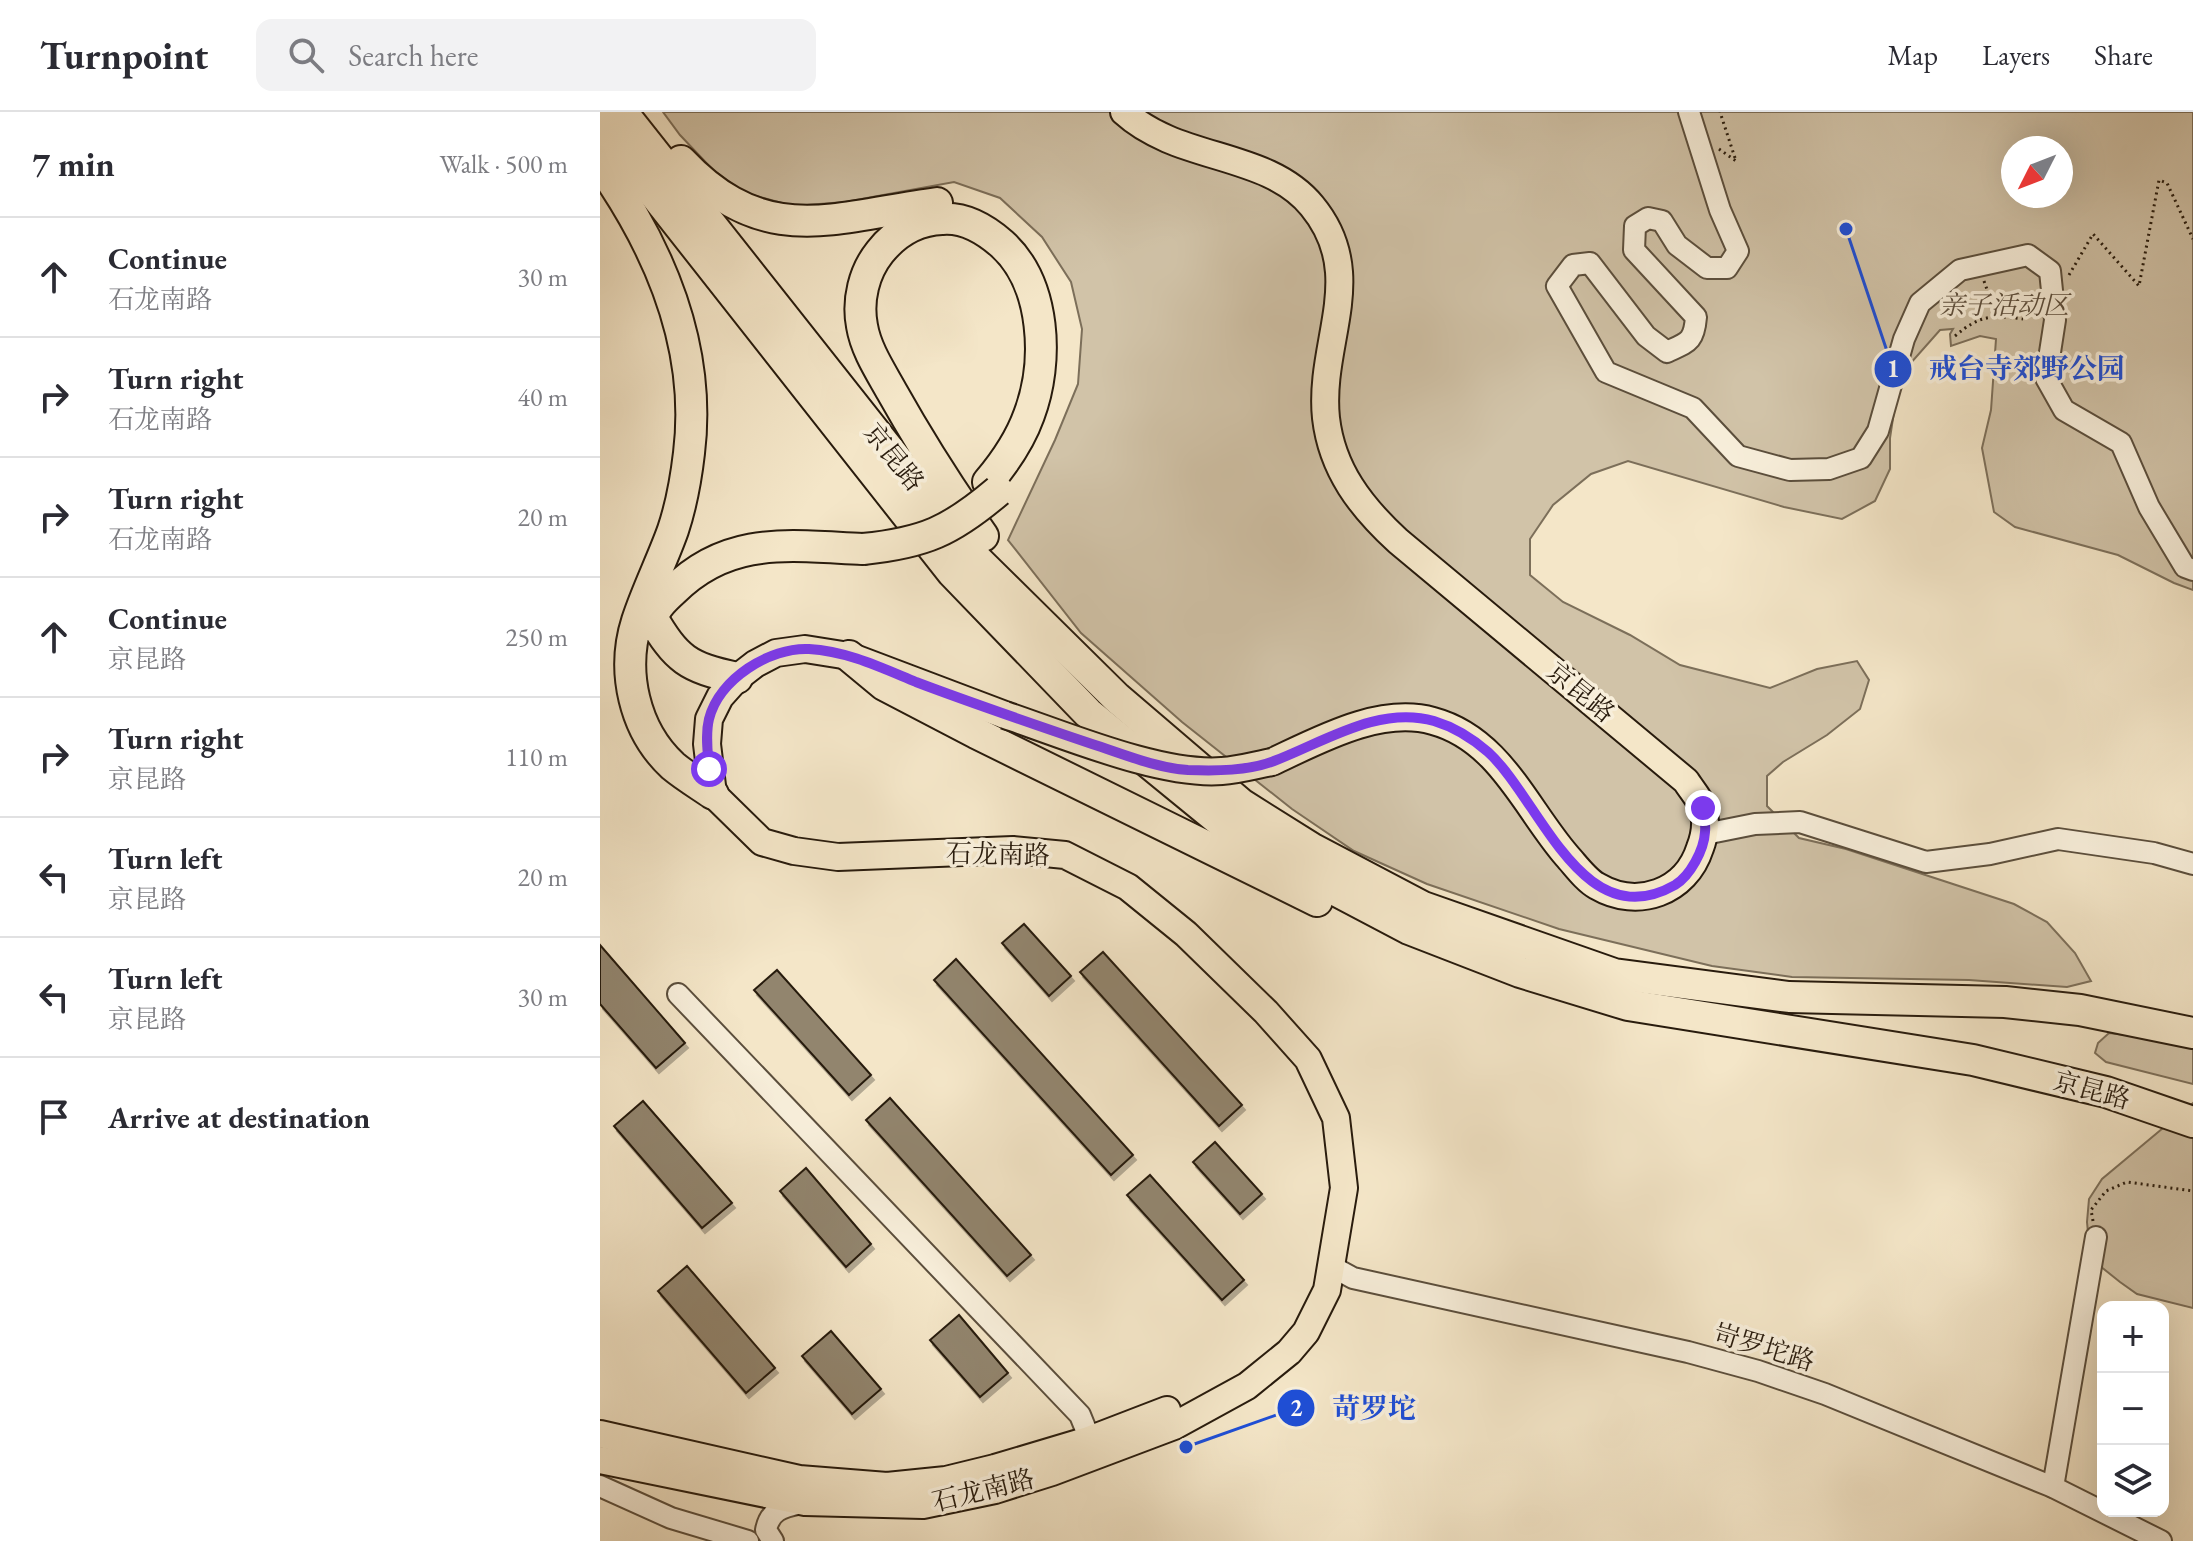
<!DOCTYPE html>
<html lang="en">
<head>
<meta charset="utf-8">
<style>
  body { margin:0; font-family:"EB Garamond","Noto Serif SC",serif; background:#f2f2f3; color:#2b2b33 }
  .controls { position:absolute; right:24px; bottom:24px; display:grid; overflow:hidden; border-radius:16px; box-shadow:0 8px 32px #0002 }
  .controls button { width:72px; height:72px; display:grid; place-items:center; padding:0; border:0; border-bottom:2px solid #e1e1e2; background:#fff; color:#2b2b33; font:40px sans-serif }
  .compass { position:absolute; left:1401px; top:24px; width:72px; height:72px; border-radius:50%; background:#fff; box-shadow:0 8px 32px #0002; rotate:228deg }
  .stop { position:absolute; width:24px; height:24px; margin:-18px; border:6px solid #7c3aed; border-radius:50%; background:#fff }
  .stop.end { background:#7c3aed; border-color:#fff; box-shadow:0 2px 8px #0008 }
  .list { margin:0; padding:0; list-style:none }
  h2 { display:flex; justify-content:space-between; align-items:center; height:104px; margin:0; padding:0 32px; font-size:34px }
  h2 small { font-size:26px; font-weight:400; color:#7c7c81 }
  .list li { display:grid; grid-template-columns:52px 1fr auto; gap:24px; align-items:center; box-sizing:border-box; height:120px; padding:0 32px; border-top:2px solid #e1e1e2 }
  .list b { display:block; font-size:30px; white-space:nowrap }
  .list p { margin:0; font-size:26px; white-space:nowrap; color:#7c7c81 }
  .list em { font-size:26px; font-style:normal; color:#7c7c81 }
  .icon { flex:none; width:44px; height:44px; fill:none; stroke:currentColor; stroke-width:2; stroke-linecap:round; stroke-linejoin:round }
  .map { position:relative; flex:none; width:1593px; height:1429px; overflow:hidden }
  header { display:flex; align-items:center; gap:48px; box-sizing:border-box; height:112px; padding:0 40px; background:#fff; border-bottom:2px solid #e1e1e2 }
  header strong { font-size:38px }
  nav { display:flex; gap:44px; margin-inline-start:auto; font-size:28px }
  .search { width:560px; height:72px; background:#f2f2f3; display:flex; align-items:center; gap:20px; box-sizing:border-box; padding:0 28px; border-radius:16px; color:#7c7c81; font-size:30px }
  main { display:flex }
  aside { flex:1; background:#fff }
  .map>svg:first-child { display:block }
  .green { fill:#d1c3a8; stroke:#7c6f5a; stroke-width:2; fill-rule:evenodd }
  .building { fill:#92856e; stroke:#281b0d; stroke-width:2; filter:url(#shadow) }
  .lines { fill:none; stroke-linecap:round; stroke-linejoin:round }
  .minor-casing { stroke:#5b4e3c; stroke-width:24 }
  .major-casing { stroke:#281b0d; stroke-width:30 }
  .highway-casing { stroke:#281b0d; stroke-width:34 }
  .path { stroke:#281b0d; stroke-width:3; stroke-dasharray:2 4; stroke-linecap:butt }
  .minor { stroke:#f8efdb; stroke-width:20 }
  .major { stroke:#f4e6c8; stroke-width:26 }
  .highway { stroke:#f4e6c8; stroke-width:30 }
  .major-bridge-casing { stroke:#281b0d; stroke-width:30; stroke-linecap:butt }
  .highway-bridge-casing { stroke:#281b0d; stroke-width:34; stroke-linecap:butt }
  .major-bridge { stroke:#f4e6c8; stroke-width:26 }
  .highway-bridge { stroke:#f4e6c8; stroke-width:30 }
  .route { stroke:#7c3aed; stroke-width:10 }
  .labels { text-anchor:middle; stroke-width:7; stroke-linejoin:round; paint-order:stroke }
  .park-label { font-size:26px; font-style:italic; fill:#5b4d3c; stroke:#f8efdb }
  .street-label { font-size:26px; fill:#281b0d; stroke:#f8efdb }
  .leader { fill:none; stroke:#1d4ed8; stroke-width:3 }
  .callout-dot { fill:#1d4ed8; stroke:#f8efdb; stroke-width:3 }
  .mark-label { font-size:24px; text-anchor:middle; font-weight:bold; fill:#fff }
  .callout-label { font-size:28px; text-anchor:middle; font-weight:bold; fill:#1d4ed8; stroke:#f8efdb; stroke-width:7; stroke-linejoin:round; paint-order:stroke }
</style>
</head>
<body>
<header>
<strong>Turnpoint</strong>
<div class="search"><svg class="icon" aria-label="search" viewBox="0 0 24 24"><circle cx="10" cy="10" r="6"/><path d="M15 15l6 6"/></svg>Search here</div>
<nav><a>Map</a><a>Layers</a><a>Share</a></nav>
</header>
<main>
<aside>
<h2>7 min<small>Walk · 500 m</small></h2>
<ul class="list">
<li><svg class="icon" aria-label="ahead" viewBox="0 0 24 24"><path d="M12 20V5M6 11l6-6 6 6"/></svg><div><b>Continue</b><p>石龙南路</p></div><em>30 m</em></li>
<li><svg class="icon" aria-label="right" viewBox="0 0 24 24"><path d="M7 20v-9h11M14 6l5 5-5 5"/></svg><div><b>Turn right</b><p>石龙南路</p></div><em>40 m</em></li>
<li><svg class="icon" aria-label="right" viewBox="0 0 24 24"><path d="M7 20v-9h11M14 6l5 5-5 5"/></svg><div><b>Turn right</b><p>石龙南路</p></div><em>20 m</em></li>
<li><svg class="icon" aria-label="ahead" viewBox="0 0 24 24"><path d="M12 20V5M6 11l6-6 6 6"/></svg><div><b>Continue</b><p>京昆路</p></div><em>250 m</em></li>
<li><svg class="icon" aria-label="right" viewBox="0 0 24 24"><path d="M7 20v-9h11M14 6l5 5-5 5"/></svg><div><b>Turn right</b><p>京昆路</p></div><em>110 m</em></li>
<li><svg class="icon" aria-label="left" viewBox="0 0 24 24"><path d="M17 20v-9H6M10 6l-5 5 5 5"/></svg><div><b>Turn left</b><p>京昆路</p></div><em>20 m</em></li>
<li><svg class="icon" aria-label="left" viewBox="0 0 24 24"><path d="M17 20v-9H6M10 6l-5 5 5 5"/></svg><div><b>Turn left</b><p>京昆路</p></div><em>30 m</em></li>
<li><svg class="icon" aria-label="arrive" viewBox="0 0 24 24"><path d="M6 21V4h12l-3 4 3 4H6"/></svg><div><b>Arrive at destination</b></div></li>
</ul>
</aside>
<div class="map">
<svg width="1593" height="1429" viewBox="0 0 1593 1429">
  <defs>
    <filter id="shadow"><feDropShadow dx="3" dy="5" stdDeviation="0" flood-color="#0004"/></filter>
  </defs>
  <rect width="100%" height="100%" fill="#f4e6c8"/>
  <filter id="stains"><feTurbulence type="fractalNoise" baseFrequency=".0025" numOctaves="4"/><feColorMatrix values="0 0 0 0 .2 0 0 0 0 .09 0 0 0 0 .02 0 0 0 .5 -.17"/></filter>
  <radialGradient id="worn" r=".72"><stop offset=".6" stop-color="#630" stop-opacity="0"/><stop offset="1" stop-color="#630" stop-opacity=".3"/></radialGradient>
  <!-- green -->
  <g class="green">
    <path d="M63,0H1593V478L1574,471L1518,443L1415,415L1394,400L1382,336L1391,298L1396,227L1380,224L1351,234L1350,222L1353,217L1340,218L1309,253L1295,293L1290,326V357L1275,389L1242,407L1184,395L1028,349L991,362L953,393L930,427V463L963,490L1030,523L1080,553L1170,576L1217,557L1257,549L1269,568L1260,597L1227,623L1183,650L1167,664V694L1199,726L1246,737L1414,792L1447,810L1475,841L1491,869L1467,875L1369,868L1192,865L1112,854L959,817L827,772L754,739L692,697L582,610L481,521L408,428L455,328L478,272L482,217L471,170L442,125L400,86L354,70L245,90L193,94L145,81L113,58L80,23ZM1413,36H1461V84H1413Z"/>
    <path d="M1509,921L1593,931V972L1506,950L1495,941L1498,931Z"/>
    <path d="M1593,991V1196L1537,1182L1520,1170L1495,1150L1489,1131L1487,1110L1489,1087L1502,1067Z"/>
  </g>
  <!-- building -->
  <g class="building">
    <path d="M424,812L471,864L449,884L402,831Z"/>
    <path d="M0,833L85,931L56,956L0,892Z"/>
    <path d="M503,840L642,993L619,1014L480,860Z"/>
    <path d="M356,847L533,1043L511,1063L334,868Z"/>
    <path d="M177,858L271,963L249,983L154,878Z"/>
    <path d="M290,986L431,1143L407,1164L266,1008Z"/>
    <path d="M43,989L132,1091L102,1116L14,1014Z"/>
    <path d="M615,1030L662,1082L640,1102L593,1050Z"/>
    <path d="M206,1056L271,1132L246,1155L180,1079Z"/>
    <path d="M550,1063L644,1168L622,1188L527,1083Z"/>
    <path d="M87,1154L175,1256L146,1281L58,1179Z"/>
    <path d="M359,1203L408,1261L380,1285L330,1228Z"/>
    <path d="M231,1219L281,1277L252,1302L202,1244Z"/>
  </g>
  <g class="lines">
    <!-- minor casing -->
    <g class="minor-casing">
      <g id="minor">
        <path d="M1089,0L1120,98L1138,139L1127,156H1107L1077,133L1062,109L1048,106L1035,114L1034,138L1096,205C1094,230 1088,230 1067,240L1046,224L990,151L973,153L957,174L1006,260L1093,296L1138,344L1190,358L1229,357L1261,346L1278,319L1304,227L1320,191L1360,158L1428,143L1450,159L1455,208L1446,266L1464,298L1521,331L1549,395L1585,455L1593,458"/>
        <path d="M1105,722L1155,712L1200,710L1326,750L1390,742L1458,727L1554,741L1593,752"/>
        <path d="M78,882L480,1303L495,1340"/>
        <path d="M731,1154L753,1166L1088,1240L1158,1259L1225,1282L1453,1375L1561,1429"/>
        <path d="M0,1374L71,1406L148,1429"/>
        <path d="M1453,1375L1496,1125"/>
        <path d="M173,1429L166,1418C170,1397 184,1395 202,1391"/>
      </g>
    </g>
    <!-- major casing -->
    <g class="major-casing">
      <g id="major">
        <path d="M524,0C579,50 667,39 712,94C769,163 718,230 726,306C732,358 761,395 798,429L1086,669C1091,677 1099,686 1102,694C1107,707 1105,723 1100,736C1086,780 1038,798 997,774C986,768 976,754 967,744C926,697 900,627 833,609C780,594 719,628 672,650"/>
        <path d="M0,1322L199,1367L287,1374L346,1368L395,1356L489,1328L567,1298"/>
        <path d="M0,1348L205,1390L323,1393L395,1378L452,1360L574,1314L647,1274L689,1240L706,1220L727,1178L744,1076L736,1006L708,947L666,900L586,822L528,775L465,743L413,738L238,745L194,739L162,730L113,682L107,632L109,607L120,585L137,566L155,552L176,541L205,537L249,544L405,603"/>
      </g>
    </g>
    <!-- highway casing -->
    <g class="highway-casing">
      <g id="highway">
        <path d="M22,0L373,444L517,586L641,692L711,736L823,795L1014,862L1189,885L1405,890L1480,898L1593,921"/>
        <path d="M0,13L352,460L488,601L620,709L716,768L809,817L920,860L1028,893L1373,948L1506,980L1593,1010"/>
        <path d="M81,49C165,138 233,105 337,91"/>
        <path d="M0,52C60,137 102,235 89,341C86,367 81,394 73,418C62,449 47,478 37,509C21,559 34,618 73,654C85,664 100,673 113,682"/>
        <path d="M383,424C350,377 320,330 292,280C281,260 266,238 262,214C257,188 264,160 280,140C296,120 317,108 342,107C364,105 386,118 402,132C446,172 449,250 429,303C420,328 405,350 388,370"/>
        <path d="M51,504C77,548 87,555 137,566"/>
        <path d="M49,513C53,498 62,489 73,479C129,423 190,434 263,437"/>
        <path d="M249,544L284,573L376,621L717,789"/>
      </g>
    </g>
    <!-- path -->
    <g class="path">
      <path d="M1119,37L1136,49L1120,0"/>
      <path d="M1469,163L1493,122L1539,174L1559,68L1567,71L1593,127"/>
      <path d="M1384,169L1396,203"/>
      <path d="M1355,224C1380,203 1391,203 1423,207"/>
      <path d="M1493,1109L1491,1098L1506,1079L1527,1070L1593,1079"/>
    </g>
    <!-- minor -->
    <use href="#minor" class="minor"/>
    <!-- major -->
    <use href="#major" class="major"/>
    <!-- highway -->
    <use href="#highway" class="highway"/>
    <!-- major-bridge casing -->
    <g class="major-bridge-casing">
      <path id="major-bridge" d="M405,603C465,623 561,664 622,659C639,658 656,653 672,650"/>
    </g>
    <!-- highway-bridge casing -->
    <g class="highway-bridge-casing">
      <path id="highway-bridge" d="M263,437C324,431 351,419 398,379"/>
    </g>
    <!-- major-bridge -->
    <use href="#major-bridge" class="major-bridge"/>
    <!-- highway-bridge -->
    <use href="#highway-bridge" class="highway-bridge"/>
  </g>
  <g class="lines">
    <!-- route -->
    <path class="route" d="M109,657C108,641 105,623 109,607C119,567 170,535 209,537C247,539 282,556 316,570C374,592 433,612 492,632C523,642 556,656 588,658C616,659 648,659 674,649C724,630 779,593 834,609C854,615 873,627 888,640C940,687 982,826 1075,773C1090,764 1104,738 1105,720C1106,712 1104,704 1103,696"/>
  </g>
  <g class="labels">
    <!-- park labels -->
    <g class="park-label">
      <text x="1404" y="202">亲子活动区</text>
    </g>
    <!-- street labels -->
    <g class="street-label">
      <text transform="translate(294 345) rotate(51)" y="9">京昆路</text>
      <text transform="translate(981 580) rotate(39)" y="9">京昆路</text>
      <text transform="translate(398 742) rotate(1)" y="9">石龙南路</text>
      <text transform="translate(1492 978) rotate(15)" y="9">京昆路</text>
      <text transform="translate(1164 1235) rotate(17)" y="9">岢罗坨路</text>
      <text transform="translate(383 1378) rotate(-14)" y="9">石龙南路</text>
    </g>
  </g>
  <!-- callouts -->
  <path class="leader" d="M1246 117L1293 257M586 1335L696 1296"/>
  <g class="callout-dot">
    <circle cx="1246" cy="117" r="8"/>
    <circle cx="586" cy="1335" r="8"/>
    <circle cx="1293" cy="257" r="20"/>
    <circle cx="696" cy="1296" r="20"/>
  </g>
  <g class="mark-label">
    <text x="1293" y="265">1</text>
    <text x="696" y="1304">2</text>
  </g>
  <g class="callout-label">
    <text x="1427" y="266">戒台寺郊野公园</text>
    <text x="774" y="1306">苛罗坨</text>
  </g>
  <rect width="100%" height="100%" filter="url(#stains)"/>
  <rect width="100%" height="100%" fill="url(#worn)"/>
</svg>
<div class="controls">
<button>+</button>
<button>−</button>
<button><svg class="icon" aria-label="layers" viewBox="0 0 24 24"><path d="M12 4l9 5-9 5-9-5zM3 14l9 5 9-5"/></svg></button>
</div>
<svg class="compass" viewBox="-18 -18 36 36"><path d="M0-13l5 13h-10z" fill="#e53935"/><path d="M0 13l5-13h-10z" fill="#7c7c81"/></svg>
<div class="stop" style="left:109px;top:657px"></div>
<div class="stop end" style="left:1103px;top:696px"></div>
</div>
</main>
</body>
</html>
